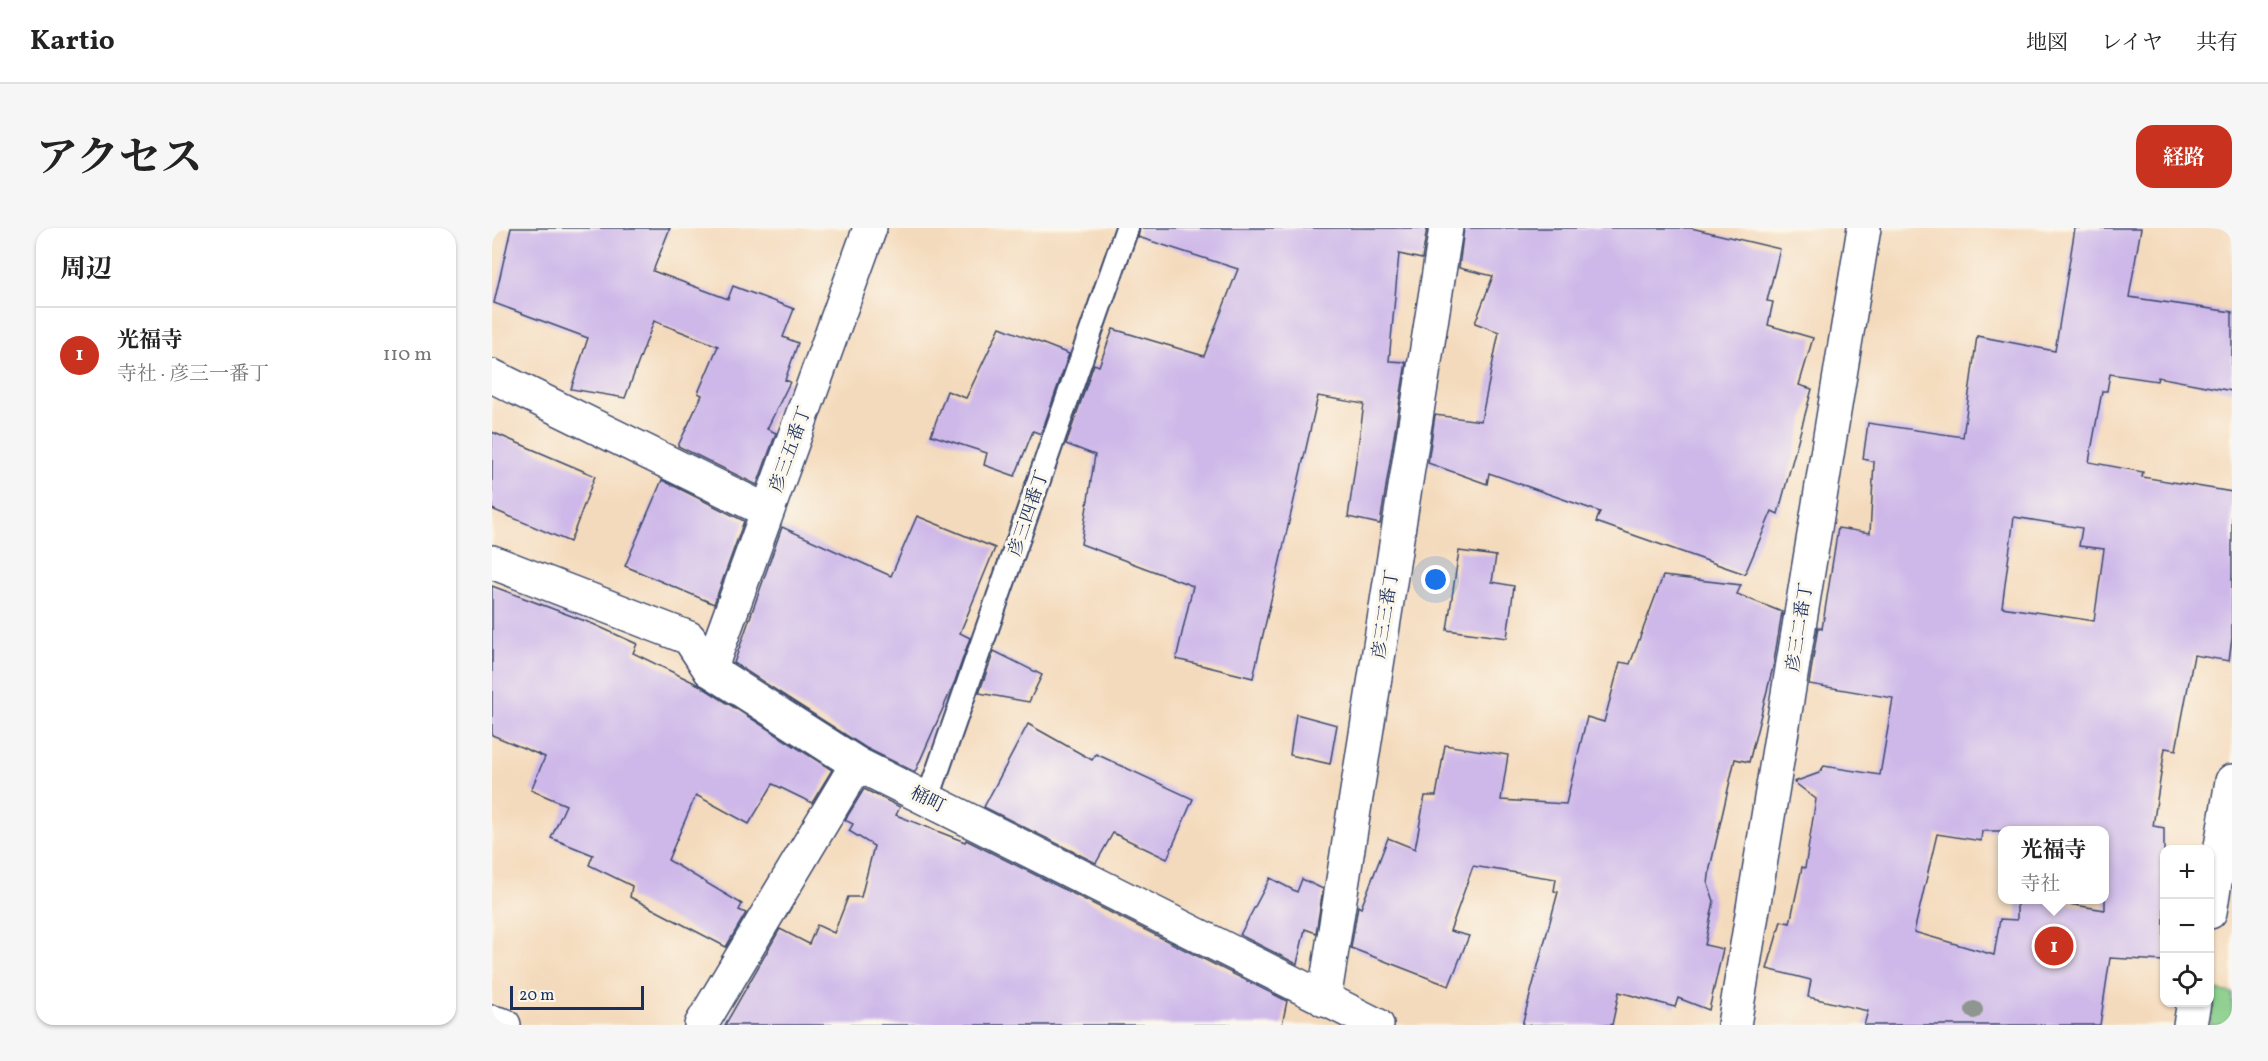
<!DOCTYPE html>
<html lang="ja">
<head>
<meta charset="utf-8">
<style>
  body { margin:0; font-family:Vollkorn,"Noto Serif JP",serif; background:#f6f6f6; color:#222 }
  .controls { position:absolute; right:18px; bottom:18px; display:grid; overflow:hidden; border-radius:12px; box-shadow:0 2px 4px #0004 }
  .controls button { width:54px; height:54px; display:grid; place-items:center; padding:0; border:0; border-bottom:2px solid #e0e0e0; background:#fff; color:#222; font:30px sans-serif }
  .scale { position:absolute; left:18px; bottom:15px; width:134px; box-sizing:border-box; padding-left:6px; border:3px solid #1b2f5e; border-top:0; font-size:16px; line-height:21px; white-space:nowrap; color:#1b2f5e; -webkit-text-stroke:4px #fbf7ec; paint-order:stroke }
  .you { position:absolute; left:944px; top:352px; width:21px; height:21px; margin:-15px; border:4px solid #fff; border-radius:50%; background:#1a73e8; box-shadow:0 0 0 9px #1a73e833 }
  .badge { display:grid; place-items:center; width:39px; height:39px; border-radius:50%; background:#c8321e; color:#fff; font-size:20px; font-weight:700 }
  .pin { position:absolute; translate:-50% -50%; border:3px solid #fff; box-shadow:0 2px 6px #0006 }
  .popup { position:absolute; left:1506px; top:598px; width:111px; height:78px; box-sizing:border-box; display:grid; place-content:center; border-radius:12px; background:#fff; filter:drop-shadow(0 2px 4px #0005); font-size:20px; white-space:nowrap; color:#767676 }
  .popup b { font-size:22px; color:#222 }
  .popup::after { content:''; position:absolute; left:50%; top:100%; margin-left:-12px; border:12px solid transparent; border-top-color:#fff }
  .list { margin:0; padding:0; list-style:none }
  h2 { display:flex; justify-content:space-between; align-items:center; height:78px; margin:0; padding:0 24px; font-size:26px }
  h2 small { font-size:20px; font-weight:400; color:#767676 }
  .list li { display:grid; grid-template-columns:39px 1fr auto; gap:18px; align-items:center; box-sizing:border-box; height:96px; padding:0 24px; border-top:2px solid #e0e0e0 }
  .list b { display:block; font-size:22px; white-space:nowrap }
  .list p { margin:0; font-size:20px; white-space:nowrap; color:#767676 }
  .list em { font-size:20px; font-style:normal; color:#767676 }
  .icon { flex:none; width:33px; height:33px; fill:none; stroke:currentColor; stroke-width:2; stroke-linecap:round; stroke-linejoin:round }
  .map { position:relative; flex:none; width:1740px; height:797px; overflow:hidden; border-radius:18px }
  header { display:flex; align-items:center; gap:36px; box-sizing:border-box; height:84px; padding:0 30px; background:#fff; border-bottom:2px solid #e0e0e0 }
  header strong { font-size:28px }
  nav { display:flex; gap:33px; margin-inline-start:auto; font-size:21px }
  .intro { display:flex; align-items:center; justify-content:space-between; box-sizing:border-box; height:144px; padding:0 36px }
  h1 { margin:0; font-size:42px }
  .button { padding:15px 27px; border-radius:18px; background:#c8321e; color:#fff; font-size:21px; font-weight:700 }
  main { display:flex; gap:36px; padding:0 36px }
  aside { flex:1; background:#fff; border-radius:18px; box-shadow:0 2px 4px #0004 }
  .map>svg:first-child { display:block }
  .green { fill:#85cc87; stroke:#507e72; stroke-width:1.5 }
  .building { fill:#ceb8e9; fill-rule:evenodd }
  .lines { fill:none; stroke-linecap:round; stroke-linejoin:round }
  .service-casing { stroke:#3c496c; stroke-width:26 }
  .minor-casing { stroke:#3c496c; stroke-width:36 }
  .tertiary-casing { stroke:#3c496c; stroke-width:36 }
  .service { stroke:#fff; stroke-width:22 }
  .minor { stroke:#fff; stroke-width:33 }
  .tertiary { stroke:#fff; stroke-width:33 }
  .tree { fill:#8e968f }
  .labels { text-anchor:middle; stroke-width:6; stroke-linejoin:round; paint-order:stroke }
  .street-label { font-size:18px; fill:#1b2f5e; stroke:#fbf7ec }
</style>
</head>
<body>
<header>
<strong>Kartio</strong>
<nav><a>地図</a><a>レイヤ</a><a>共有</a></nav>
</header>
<div class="intro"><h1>アクセス</h1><a class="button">経路</a></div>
<main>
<aside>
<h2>周辺<small></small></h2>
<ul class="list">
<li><span class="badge">1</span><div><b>光福寺</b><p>寺社 · 彦三一番丁</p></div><em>110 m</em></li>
</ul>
</aside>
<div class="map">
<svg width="1740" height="797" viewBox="0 0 1740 797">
  <rect width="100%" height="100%" fill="#fbf7ec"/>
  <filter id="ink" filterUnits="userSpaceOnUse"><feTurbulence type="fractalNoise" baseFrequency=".0167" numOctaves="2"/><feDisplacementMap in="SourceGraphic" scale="12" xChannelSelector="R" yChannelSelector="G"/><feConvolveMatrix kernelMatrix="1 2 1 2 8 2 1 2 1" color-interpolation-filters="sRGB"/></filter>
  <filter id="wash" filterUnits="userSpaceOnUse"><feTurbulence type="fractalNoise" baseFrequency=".008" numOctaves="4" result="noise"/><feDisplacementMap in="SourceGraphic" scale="24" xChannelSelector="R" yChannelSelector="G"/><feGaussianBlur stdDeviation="1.35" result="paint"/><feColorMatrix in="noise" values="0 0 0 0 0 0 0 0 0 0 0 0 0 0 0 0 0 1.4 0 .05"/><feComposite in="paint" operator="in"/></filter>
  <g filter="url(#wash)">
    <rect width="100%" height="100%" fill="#f4dabc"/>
    <!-- green -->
    <path class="green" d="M1724,762L1740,765V797H1718Z"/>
    <g id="blocks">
      <!-- building -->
      <g class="building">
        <path d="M19,0H178L161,43L236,71L241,58L302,81L291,109L306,115L293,152L298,154L275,201L284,205L265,257L186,218L210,167L206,165L226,118L162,93L133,170L79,161L96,110L2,75Z"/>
        <path d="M648,0H935L930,31L907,26L897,133L914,134L888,296L856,289L872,176L826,168L761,450L684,431L701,358L589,316L603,227L574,216L602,136L607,138L621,101L712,128L746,41L646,9Z"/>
        <path d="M972,0H1199L1288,21L1275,73L1281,74L1276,97L1321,110L1307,157L1320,161L1286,286L1280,283L1253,346L1104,294L1108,284L997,245L995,256L936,235L943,187L989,193L1007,104L983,95L1001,48L967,40Z"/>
        <path d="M1583,0H1649L1637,69L1740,84V163L1666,149L1665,153L1618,146L1615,163H1610L1597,234L1651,244L1650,249L1740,264V410L1737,433L1702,427L1684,522L1673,520L1661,598L1672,600V733L1618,730L1608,797H1372L1376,783L1316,769L1319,752L1275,741L1289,693L1298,695L1310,639L1313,640L1324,571L1302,554L1327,545L1332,538L1388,547L1401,470L1317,456L1326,399L1330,401L1346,300L1378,305L1382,234L1371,231L1376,195L1471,209L1485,108L1563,123ZM1522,289L1590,300L1587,318L1612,321L1602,393L1510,379ZM1490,603H1613V682L1553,672H1525V692L1508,691L1502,727L1422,704L1445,606L1489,613Z"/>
        <path d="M508,99L577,126L549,206L541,203L523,248L492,237L495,225L439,207L455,163L474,170Z"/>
        <path d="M0,204L103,248L78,314L0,281Z"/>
        <path d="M170,252L252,293L222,376L133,338Z"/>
        <path d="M425,288L503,320L468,405L478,410L463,453L423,544L374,520L242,435L290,299L399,348Z"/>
        <path d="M967,323L1004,328L1000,354L1022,358L1015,410L955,402Z"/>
        <path d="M1171,348L1249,357L1245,366L1290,384L1281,439L1257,534L1243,531L1218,640L1216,656L1222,673L1213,717L1231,721L1217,782L1186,770L1183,779L1127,764L1120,797H1030L1066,664L1062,663L1064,651L981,638L958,703L977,708L957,758L859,720L866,678L869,680L896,610L923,621L933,568H944L953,517L1016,527L1009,572L1074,576L1095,489L1112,494L1128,434L1138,436Z"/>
        <path d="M0,358L101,396L145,416L141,425L207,457L340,542L320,575L281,556L257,596L204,567L176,632L250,676L247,682L254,685L234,719L138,669L140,658L97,637L101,627L59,610L74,577L39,562L53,529L0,507Z"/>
        <path d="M502,423L550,447L537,474L487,465Z"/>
        <path d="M804,486L845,497L838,536L798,527Z"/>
        <path d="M536,496L600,532L604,526L701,571L675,631L621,605L604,635L492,579Z"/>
        <path d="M372,561L408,579L404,587L473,614L474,612L795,773L790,797H233L288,701L317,716L325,697L342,705L356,669H369L382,618L357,603L361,596L353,592Z"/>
        <path d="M778,650L805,664L810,651L831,661L824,705L813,701L805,736L748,707Z"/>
      </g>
    </g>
  </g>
  <g filter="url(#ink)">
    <use href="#blocks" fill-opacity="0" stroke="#3c496c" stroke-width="1.5"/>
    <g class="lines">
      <!-- service casing -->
      <g class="service-casing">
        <path id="service" d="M436,570L635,0"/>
      </g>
      <!-- minor casing -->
      <g class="minor-casing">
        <g id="minor">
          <path d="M0,148L275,283"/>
          <path d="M0,334L197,410L218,442L365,536L885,797"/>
          <path d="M218,442L378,0"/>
          <path d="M1718,684L1740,553"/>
          <path d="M832,772L954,0"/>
          <path d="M209,797L365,536"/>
          <path d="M1242,797L1372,0"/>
          <path d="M1698,797L1702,774"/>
        </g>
      </g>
      <!-- tertiary casing -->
      <g class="tertiary-casing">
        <path id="tertiary" d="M0,794L12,797"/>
      </g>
      <!-- service -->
      <use href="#service" class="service"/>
      <!-- minor -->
      <use href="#minor" class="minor"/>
      <!-- tertiary -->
      <use href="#tertiary" class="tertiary"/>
    </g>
    <!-- trees -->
    <circle class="tree" cx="1482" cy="782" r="9"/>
  </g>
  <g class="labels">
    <!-- street labels -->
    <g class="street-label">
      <text transform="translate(298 221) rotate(-70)" y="6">彦三五番丁</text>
      <text transform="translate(536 285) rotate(-71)" y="6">彦三四番丁</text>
      <text transform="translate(893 386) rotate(-81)" y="6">彦三三番丁</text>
      <text transform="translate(1307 399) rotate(-81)" y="6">彦三二番丁</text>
      <text transform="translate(436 571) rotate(26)" y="6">桶町</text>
    </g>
  </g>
</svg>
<div class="controls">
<button>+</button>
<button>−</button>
<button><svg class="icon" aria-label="locate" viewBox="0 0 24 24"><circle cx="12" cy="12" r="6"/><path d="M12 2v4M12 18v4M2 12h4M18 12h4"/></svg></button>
</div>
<div class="scale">20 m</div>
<div class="you"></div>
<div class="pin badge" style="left:1562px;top:718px">1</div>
<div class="popup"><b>光福寺</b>寺社</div>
</div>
</main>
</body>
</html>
